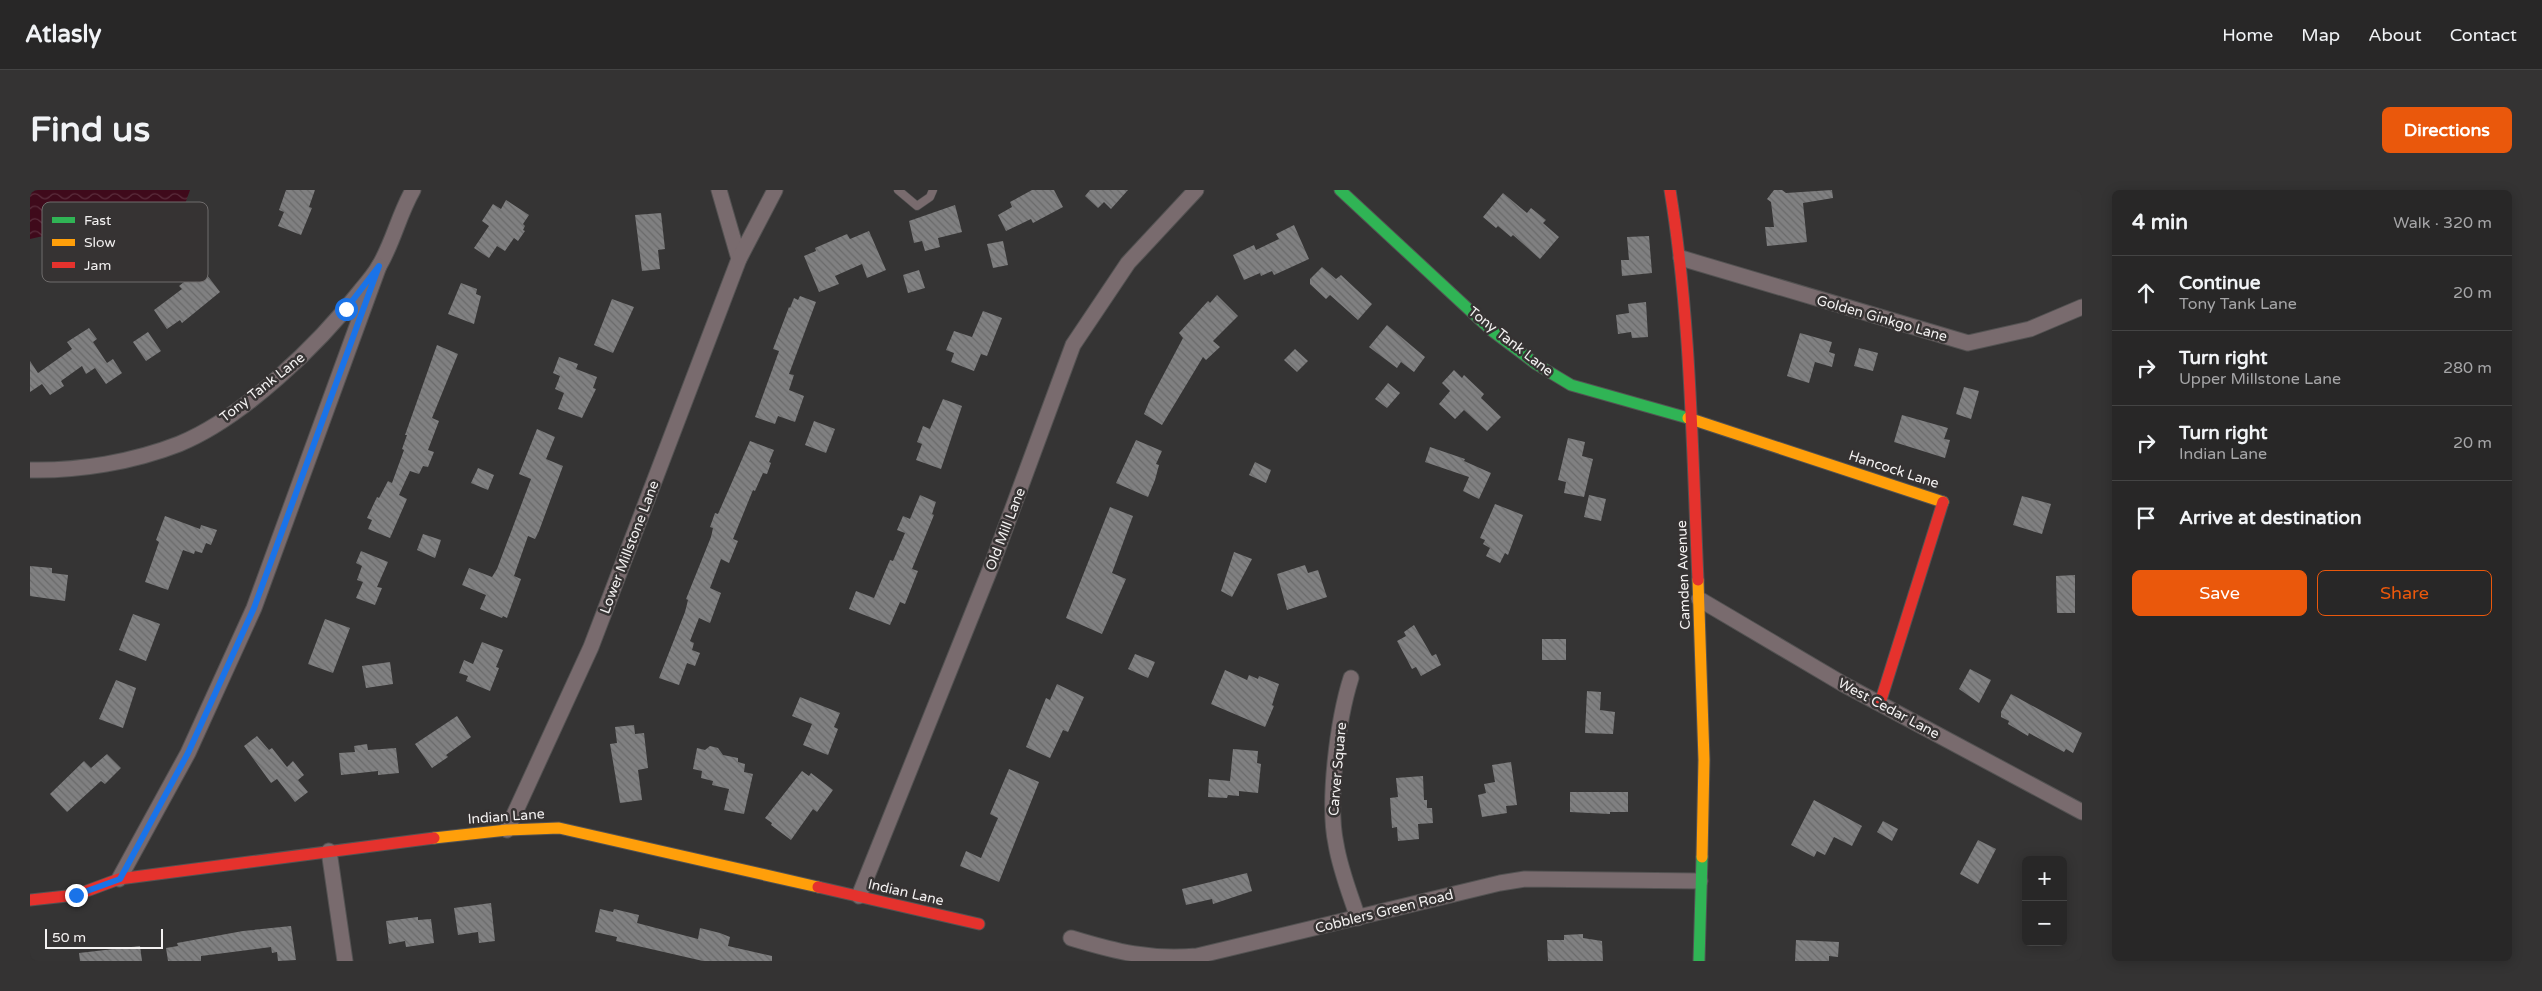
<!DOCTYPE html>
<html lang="en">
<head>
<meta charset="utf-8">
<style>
  body { margin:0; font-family:"Varela Round",sans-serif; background:#343333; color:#f1f3f6 }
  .controls { position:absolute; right:15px; bottom:15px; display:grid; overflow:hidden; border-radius:8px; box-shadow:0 2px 12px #0003 }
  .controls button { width:45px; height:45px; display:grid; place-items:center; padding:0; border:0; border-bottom:1px solid #444; background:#282727; color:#f1f3f6; font:25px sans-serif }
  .scale { position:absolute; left:15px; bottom:12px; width:118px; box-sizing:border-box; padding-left:5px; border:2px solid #f3f1f1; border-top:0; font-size:14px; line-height:18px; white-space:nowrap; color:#f3f1f1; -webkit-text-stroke:4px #363333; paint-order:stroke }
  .stop { position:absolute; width:15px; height:15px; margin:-11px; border:4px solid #1a73e8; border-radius:50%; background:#fff }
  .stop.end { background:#1a73e8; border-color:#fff; box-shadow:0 1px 5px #0008 }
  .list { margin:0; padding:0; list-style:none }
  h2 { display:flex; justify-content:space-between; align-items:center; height:65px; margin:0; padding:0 20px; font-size:21px }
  h2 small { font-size:16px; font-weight:400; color:#a5a5a7 }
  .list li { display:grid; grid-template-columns:32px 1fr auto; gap:15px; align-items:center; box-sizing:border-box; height:75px; padding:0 20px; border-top:1px solid #444 }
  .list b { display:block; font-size:19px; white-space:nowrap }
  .list p { margin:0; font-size:16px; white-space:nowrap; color:#a5a5a7 }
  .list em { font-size:16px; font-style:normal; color:#a5a5a7 }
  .actions { display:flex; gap:10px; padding:15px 20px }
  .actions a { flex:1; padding:11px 0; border:1px solid #ea580c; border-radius:8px; text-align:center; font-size:18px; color:#ea580c }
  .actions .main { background:#ea580c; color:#fff }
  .icon { flex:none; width:28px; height:28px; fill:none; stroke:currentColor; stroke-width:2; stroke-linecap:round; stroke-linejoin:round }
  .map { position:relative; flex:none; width:2052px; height:771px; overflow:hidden; border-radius:8px }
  header { display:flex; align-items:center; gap:30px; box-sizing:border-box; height:70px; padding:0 25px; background:#282727; border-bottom:1px solid #444 }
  header strong { font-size:24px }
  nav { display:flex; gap:28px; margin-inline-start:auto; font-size:18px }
  .intro { display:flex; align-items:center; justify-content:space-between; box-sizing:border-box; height:120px; padding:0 30px }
  h1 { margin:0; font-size:35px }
  .button { padding:12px 22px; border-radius:8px; background:#ea580c; color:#fff; font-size:18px; font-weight:700 }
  main { display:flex; gap:30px; padding:0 30px }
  aside { flex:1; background:#282727; border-radius:8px; box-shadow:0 2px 12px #0003 }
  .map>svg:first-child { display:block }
  .water { fill:url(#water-waves) }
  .building { fill:url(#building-back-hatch) }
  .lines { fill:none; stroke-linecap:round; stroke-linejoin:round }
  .lane-casing { stroke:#535252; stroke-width:9 }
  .street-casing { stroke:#535252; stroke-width:17 }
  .fast-casing { stroke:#535252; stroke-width:13 }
  .slow-casing { stroke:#535252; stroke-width:13 }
  .jam-casing { stroke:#535252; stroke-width:13 }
  .lane { stroke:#796b6e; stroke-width:8 }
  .street { stroke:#796b6e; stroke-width:15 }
  .fast { stroke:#30b455; stroke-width:11 }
  .slow { stroke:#ff9f0a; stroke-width:11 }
  .jam { stroke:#e5322d; stroke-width:11 }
  .route { stroke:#1a73e8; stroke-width:6 }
  .labels { text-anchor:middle; stroke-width:5; stroke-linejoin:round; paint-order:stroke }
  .street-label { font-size:14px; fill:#f3f1f1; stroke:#363333 }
  .key { fill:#363333; stroke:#6f6c6c; stroke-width:1 }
  .key-label { font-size:14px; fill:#f3f1f1 }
</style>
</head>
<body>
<header>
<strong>Atlasly</strong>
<nav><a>Home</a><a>Map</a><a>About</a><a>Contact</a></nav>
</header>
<div class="intro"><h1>Find us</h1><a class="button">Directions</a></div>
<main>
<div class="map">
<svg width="2052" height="771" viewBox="0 0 2052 771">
  <defs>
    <pattern id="water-waves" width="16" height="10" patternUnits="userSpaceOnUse" patternTransform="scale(1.25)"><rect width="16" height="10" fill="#3f0a1b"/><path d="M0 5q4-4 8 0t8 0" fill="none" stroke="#5b2e3d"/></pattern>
    <pattern id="building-back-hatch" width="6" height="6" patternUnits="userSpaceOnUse" patternTransform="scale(1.25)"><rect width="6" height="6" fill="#808081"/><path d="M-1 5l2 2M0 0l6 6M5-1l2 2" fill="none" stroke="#6a6a6a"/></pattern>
  </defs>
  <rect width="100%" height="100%" fill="#353434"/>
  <!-- water -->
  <path class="water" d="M0,0H160L155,14L0,49Z"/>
  <!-- building -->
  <g class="building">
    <path d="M256,0H285L279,17L282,18L271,45L248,36L254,22L249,20Z"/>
    <path d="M1002,0H1024L1033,17L1003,33L1001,29L976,41L968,25L982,17L980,12Z"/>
    <path d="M1060,0H1098L1081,19L1074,12L1068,18L1055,6Z"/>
    <path d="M1744,0H1752L1756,3L1802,0L1803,8L1773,13L1777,52L1737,56L1735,37H1744L1741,12L1737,9Z"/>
    <path d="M1473,3L1497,23L1501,18L1516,30L1513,33L1529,47L1510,69L1483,45L1481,47L1468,36L1466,38L1453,27Z"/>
    <path d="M476,10L499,25L493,34L495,36L493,40L495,41L488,51L484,48L475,61L467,56L459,68L444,58L459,36L452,31L463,14L471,19Z"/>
    <path d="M925,15L932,42L908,48L910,57L895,61L892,51L884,53L879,31Z"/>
    <path d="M631,23L635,59L628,60L630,79L612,81L605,25Z"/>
    <path d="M1264,35L1279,69L1244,85L1242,81L1231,86L1230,83L1214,90L1203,65L1224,55L1226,60L1249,49L1246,44Z"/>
    <path d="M839,41L856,80L837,88L832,74L805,86L809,94L789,102L774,66L786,61L785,58L817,44L820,49Z"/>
    <path d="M1619,46L1622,83L1592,86L1591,70H1599L1597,47Z"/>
    <path d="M973,51L978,75L963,78L957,54Z"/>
    <path d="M1292,77L1306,89L1311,85L1342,114L1328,130L1300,105L1296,109L1280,94V89Z"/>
    <path d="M889,80L895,98L878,103L873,85Z"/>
    <path d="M164,84L167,89L177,85L190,102L152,133L150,130L137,139L124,120L152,99L149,96Z"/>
    <path d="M431,93L447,99L446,104L451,106L444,134L418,124Z"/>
    <path d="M1187,105L1208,126L1183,151L1190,157L1176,170L1173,167L1132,235L1114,224L1119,212L1153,148L1149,143L1178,111L1180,113Z"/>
    <path d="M770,106L786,112L759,184L764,185L759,200L774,206L765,232L748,226L745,234L725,227L749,161L743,159L759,117L760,118L764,108L768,110Z"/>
    <path d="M582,109L604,117L583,163L564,155Z"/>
    <path d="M1616,112L1618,147L1602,148L1601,142L1588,144L1586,125L1599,123L1598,114Z"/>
    <path d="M953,121L972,128L957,166L951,164L944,181L921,172L924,163L916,160L924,141L942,147Z"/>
    <path d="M1357,135L1395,167L1384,182L1371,172L1367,178L1339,157Z"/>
    <path d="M59,138L67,149L63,152L77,173L83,169L92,183L76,194L65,178L56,184L52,176L31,191L34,196L20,205L12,194L0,202V171L8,183L42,159L37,152Z"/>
    <path d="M118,142L131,161L116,171L103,152Z"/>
    <path d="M1770,143L1802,152L1799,162L1805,164L1802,177L1785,172L1779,193L1757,186Z"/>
    <path d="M407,155L428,164L402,228L409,231L398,260L404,262L398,277L393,276L389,284L380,281L369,305L377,309L360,348L338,339L342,330L337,328L347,307L349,308L358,291L362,293L374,260L372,259L377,245H375Z"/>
    <path d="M1829,158L1848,163L1843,181L1824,176Z"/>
    <path d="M1265,159L1278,171L1267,182L1254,170Z"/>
    <path d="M529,167L548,174L546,179L567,187L563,198L566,199L552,228L528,219L534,203L525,199L530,186L523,183Z"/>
    <path d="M1424,180L1432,188L1434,185L1454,204L1451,208L1471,227L1457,241L1434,220L1425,229L1409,214L1420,201L1412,193Z"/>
    <path d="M1358,193L1370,203L1357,218L1345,209Z"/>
    <path d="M1934,197L1949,201L1941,229L1926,224Z"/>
    <path d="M913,209L932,216L911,279L886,270L892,254L887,252L893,236L900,239Z"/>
    <path d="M1872,225L1918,238L1914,249L1920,250L1915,268L1864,252Z"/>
    <path d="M784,231L805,239L796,263L775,255Z"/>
    <path d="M507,239L525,247L516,269L533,276L509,341L505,349L498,346L484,386L491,389L477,428L473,426L472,428L450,419L456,405L432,395L439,378L462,387L467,379L501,289L489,284Z"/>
    <path d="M1538,248L1555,252L1552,266L1563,269L1554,307L1534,303L1536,292L1528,290Z"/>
    <path d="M1106,250L1132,261L1126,274L1129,275L1125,290L1118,307L1086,293Z"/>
    <path d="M720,251L744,260L739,272L741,273L737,284L733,283L725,301L723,300L703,349L708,351L699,373L691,369L680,398L691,403L680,433L669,428L660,451L664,453L662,460L670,463L665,476L657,473L649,495L629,488L655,422L658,410L656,409L681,347L683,338L680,337L685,323L688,324Z"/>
    <path d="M1400,257L1435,269L1434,271L1461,283L1449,309L1433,301L1439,287L1395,272Z"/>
    <path d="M1225,272L1241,280L1236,293L1219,285Z"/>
    <path d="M448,278L464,285L458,300L441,293Z"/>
    <path d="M890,305L906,312L902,324L904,325L882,379L888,381L875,414L870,412L860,435L819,419L826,401L844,408L860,370L863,371L875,343L867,340L873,326L880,329Z"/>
    <path d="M1559,305L1576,309L1571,331L1554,327Z"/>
    <path d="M1992,306L2021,314L2012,344L1983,335Z"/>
    <path d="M1465,314L1493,325L1478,365L1475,363L1470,373L1456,366L1460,358L1453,354L1455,350L1450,348Z"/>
    <path d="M1080,317L1103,326L1082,383L1096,389L1072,444L1036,428Z"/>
    <path d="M135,326L170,339L171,335L187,340L181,355L176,353L172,363L165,361L164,364L153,360L138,400L115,392L129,352L126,350Z"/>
    <path d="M393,344L411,350L405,368L387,360Z"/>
    <path d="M331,361L358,372L347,397L352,398L345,415L326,408L333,392L327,390L332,376L326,373Z"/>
    <path d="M1204,362L1222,369L1202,407L1191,401Z"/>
    <path d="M1275,375L1278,383L1288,380L1297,407L1257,420L1247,384Z"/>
    <path d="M0,376L22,378V383L38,385L35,411L0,406Z"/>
    <path d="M2045,385V423H2027L2026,386Z"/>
    <path d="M103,424L130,434L116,471L89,460Z"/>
    <path d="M295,429L320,438L303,483L278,474Z"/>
    <path d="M1384,435L1402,466L1406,464L1411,475L1391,486L1386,477L1382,479L1367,451L1376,446L1374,442Z"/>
    <rect x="1512" y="449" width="24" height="21"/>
    <path d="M452,452L473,460L466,477L469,478L460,501L436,491L438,486L429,483L434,470L443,474Z"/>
    <path d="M1105,464L1125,472L1118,488L1098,479Z"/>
    <path d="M360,472L363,494L336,498L332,476Z"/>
    <path d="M1940,479L1961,490L1949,513L1929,499Z"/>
    <path d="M1195,480L1217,490L1219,485L1228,489L1229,486L1249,494L1242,515L1244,516L1235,537L1181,514Z"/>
    <path d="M86,490L106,498L93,538L69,529Z"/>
    <path d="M1027,494L1054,507L1038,542L1033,540L1020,568L996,557L1016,508L1020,510Z"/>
    <path d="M1557,501L1571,502L1570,520L1585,522L1583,544L1555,543Z"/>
    <path d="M1981,504L2052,543L2043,563L2036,559L2034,562L1999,543L1998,546L1978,534L1979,531L1971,527V522Z"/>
    <path d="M770,507L810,523L804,537L808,539L798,565L773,555L782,534L762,526Z"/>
    <path d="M427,526L441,547L416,565L418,567L402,578L385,554Z"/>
    <path d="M604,535L605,544L614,543L618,578L608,580L612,610L590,613L580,554L587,553L585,537Z"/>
    <path d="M227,546L239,560L242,558L257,577L263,571L274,585L268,590L278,602L265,612L247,589L241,593L214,556Z"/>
    <path d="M337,554L338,560L366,558L369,583L348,585V581L311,585L309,563L325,562L324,556Z"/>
    <path d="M680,556L688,558L693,565L708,568V572L715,574L714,582L723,584L714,624L694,620L699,599L682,595L683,591L671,588L672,581L663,579L667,558L675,560Z"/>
    <path d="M1203,559L1228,561L1227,573L1231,574L1228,603L1209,601V606L1198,605L1197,608L1178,607L1179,589L1200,591Z"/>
    <path d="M77,564L91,578L75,594L71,591L37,622L20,604L54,571L61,578Z"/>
    <path d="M1481,572L1487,615L1476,616L1477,623L1452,627L1448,605L1456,603L1454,594L1465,592L1462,575Z"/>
    <path d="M979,579L1009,592L969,692L930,676L936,661L951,668L968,628L960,624Z"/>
    <path d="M772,581L779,586L781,583L803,600L787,622L783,619L761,650L741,635L742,633L735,628Z"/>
    <path d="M1393,586L1394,610H1397V618H1402L1403,633L1388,634L1389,649L1368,651L1367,637L1362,638L1360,608L1368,607L1366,588Z"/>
    <path d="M1540,602H1598V622H1580V624L1540,622Z"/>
    <path d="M1784,610L1832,636L1822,656L1804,647L1795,665L1787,661L1784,667L1761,655Z"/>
    <path d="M1853,631L1868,639L1862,651L1847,642Z"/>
    <path d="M1948,650L1966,659L1948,694L1930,684Z"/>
    <path d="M1217,683L1222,701L1183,714L1182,709L1156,715L1152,699Z"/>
    <path d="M461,713L465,751L449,753L448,742L428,745L424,718Z"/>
    <path d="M570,719L583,722L584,719L609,725L607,733L668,749L670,738L690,743L700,747L698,756L742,766V771H673L586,751L587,747L565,742Z"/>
    <path d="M388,727V730L401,729L404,753L376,757L375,751L359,754L356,731Z"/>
    <path d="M261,736L266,770L248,771L247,762L242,763L241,757L171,766V771H138L136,758L148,756L147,753L213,741Z"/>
    <path d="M1553,744V748L1572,751L1573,771H1518L1517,750H1534V745Z"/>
    <path d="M1766,750L1809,752L1808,767L1799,766V771H1765Z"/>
    <path d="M110,756L112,771H50L49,763Z"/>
  </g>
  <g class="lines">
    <!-- lane casing -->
    <g class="lane-casing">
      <path id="lane" d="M868,0L887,16L900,7L903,0"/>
    </g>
    <!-- street casing -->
    <g class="street-casing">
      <g id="street">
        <path d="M689,0L709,69"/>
        <path d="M1651,68L1938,153L2000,139L2052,117"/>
        <path d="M0,280C49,281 103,272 149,254C213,228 289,154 331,100C337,93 344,85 349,76C363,53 369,24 383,0"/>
        <path d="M1669,409L1813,494L2052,622"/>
        <path d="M1321,488C1308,529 1297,612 1306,654C1310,679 1320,704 1328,728"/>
        <path d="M477,640L561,457L709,69L745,0"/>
        <path d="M299,661L315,771"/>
        <path d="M89,689L158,563L224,418L349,76"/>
        <path d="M829,706L961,377L1043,155L1098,73L1166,0"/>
        <path d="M1041,748C1087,762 1119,770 1167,766L1470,693L1495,689L1670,691"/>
      </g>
    </g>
    <!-- fast casing -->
    <g class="fast-casing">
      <g id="fast">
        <path d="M1310,0L1461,140L1506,174L1541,195L1658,228"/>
        <path d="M1669,771L1672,667"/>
      </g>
    </g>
    <!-- slow casing -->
    <g class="slow-casing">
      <g id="slow">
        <path d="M1658,228L1913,312"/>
        <path d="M1668,390L1674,570L1672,667"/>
        <path d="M404,648L477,640L529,638L788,697"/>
      </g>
    </g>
    <!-- jam casing -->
    <g class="jam-casing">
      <g id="jam">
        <path d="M1640,0C1661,129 1662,259 1668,390"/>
        <path d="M1850,513L1913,312"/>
        <path d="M788,697L949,734"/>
        <path d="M0,710L46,705L89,689L404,648"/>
      </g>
    </g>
    <!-- lane -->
    <use href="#lane" class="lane"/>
    <!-- street -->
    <use href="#street" class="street"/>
    <!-- fast -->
    <use href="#fast" class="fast"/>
    <!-- slow -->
    <use href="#slow" class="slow"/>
    <!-- jam -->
    <use href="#jam" class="jam"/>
  </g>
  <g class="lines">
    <!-- route -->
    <path class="route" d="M46,705L90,689L158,563L224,418L349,76L316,119"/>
  </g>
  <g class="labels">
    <!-- street labels -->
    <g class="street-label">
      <text transform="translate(1852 128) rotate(16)" y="5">Golden Ginkgo Lane</text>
      <text transform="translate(1481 151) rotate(38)" y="5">Tony Tank Lane</text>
      <text transform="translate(232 197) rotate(-38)" y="5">Tony Tank Lane</text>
      <text transform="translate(1864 279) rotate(18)" y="5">Hancock Lane</text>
      <text transform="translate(975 339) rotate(-69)" y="5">Old Mill Lane</text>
      <text transform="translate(599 357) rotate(-69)" y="5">Lower Millstone Lane</text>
      <text transform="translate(1653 385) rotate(-92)" y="5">Camden Avenue</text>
      <text transform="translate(1859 518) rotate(28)" y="5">West Cedar Lane</text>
      <text transform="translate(1307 579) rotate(-85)" y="5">Carver Square</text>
      <text transform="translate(476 626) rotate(-4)" y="5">Indian Lane</text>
      <text transform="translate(876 702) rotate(13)" y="5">Indian Lane</text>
      <text transform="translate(1354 721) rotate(-14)" y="5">Cobblers Green Road</text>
    </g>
  </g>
  <!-- legend -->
  <rect x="12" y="12" width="166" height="80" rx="8" class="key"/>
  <rect x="22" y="27" width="23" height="6" fill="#30b455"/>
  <rect x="22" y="49" width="23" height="7" fill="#ff9f0a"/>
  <rect x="22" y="72" width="23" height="6" fill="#e5322d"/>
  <g class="key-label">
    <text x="54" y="35">Fast</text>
    <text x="54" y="57">Slow</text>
    <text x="54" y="80">Jam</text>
  </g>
</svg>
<div class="controls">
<button>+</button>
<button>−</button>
</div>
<div class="scale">50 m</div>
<div class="stop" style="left:316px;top:119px"></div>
<div class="stop end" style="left:46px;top:705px"></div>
</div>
<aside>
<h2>4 min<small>Walk · 320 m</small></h2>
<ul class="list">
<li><svg class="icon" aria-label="ahead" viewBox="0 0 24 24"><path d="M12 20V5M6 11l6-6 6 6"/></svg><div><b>Continue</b><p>Tony Tank Lane</p></div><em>20 m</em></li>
<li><svg class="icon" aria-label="right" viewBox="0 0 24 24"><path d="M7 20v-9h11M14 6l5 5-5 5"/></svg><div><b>Turn right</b><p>Upper Millstone Lane</p></div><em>280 m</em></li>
<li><svg class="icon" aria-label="right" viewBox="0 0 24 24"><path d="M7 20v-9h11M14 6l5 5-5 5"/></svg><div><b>Turn right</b><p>Indian Lane</p></div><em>20 m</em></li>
<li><svg class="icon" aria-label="arrive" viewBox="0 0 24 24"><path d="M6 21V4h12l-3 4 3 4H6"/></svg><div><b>Arrive at destination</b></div></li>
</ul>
<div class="actions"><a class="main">Save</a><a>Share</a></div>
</aside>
</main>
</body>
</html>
